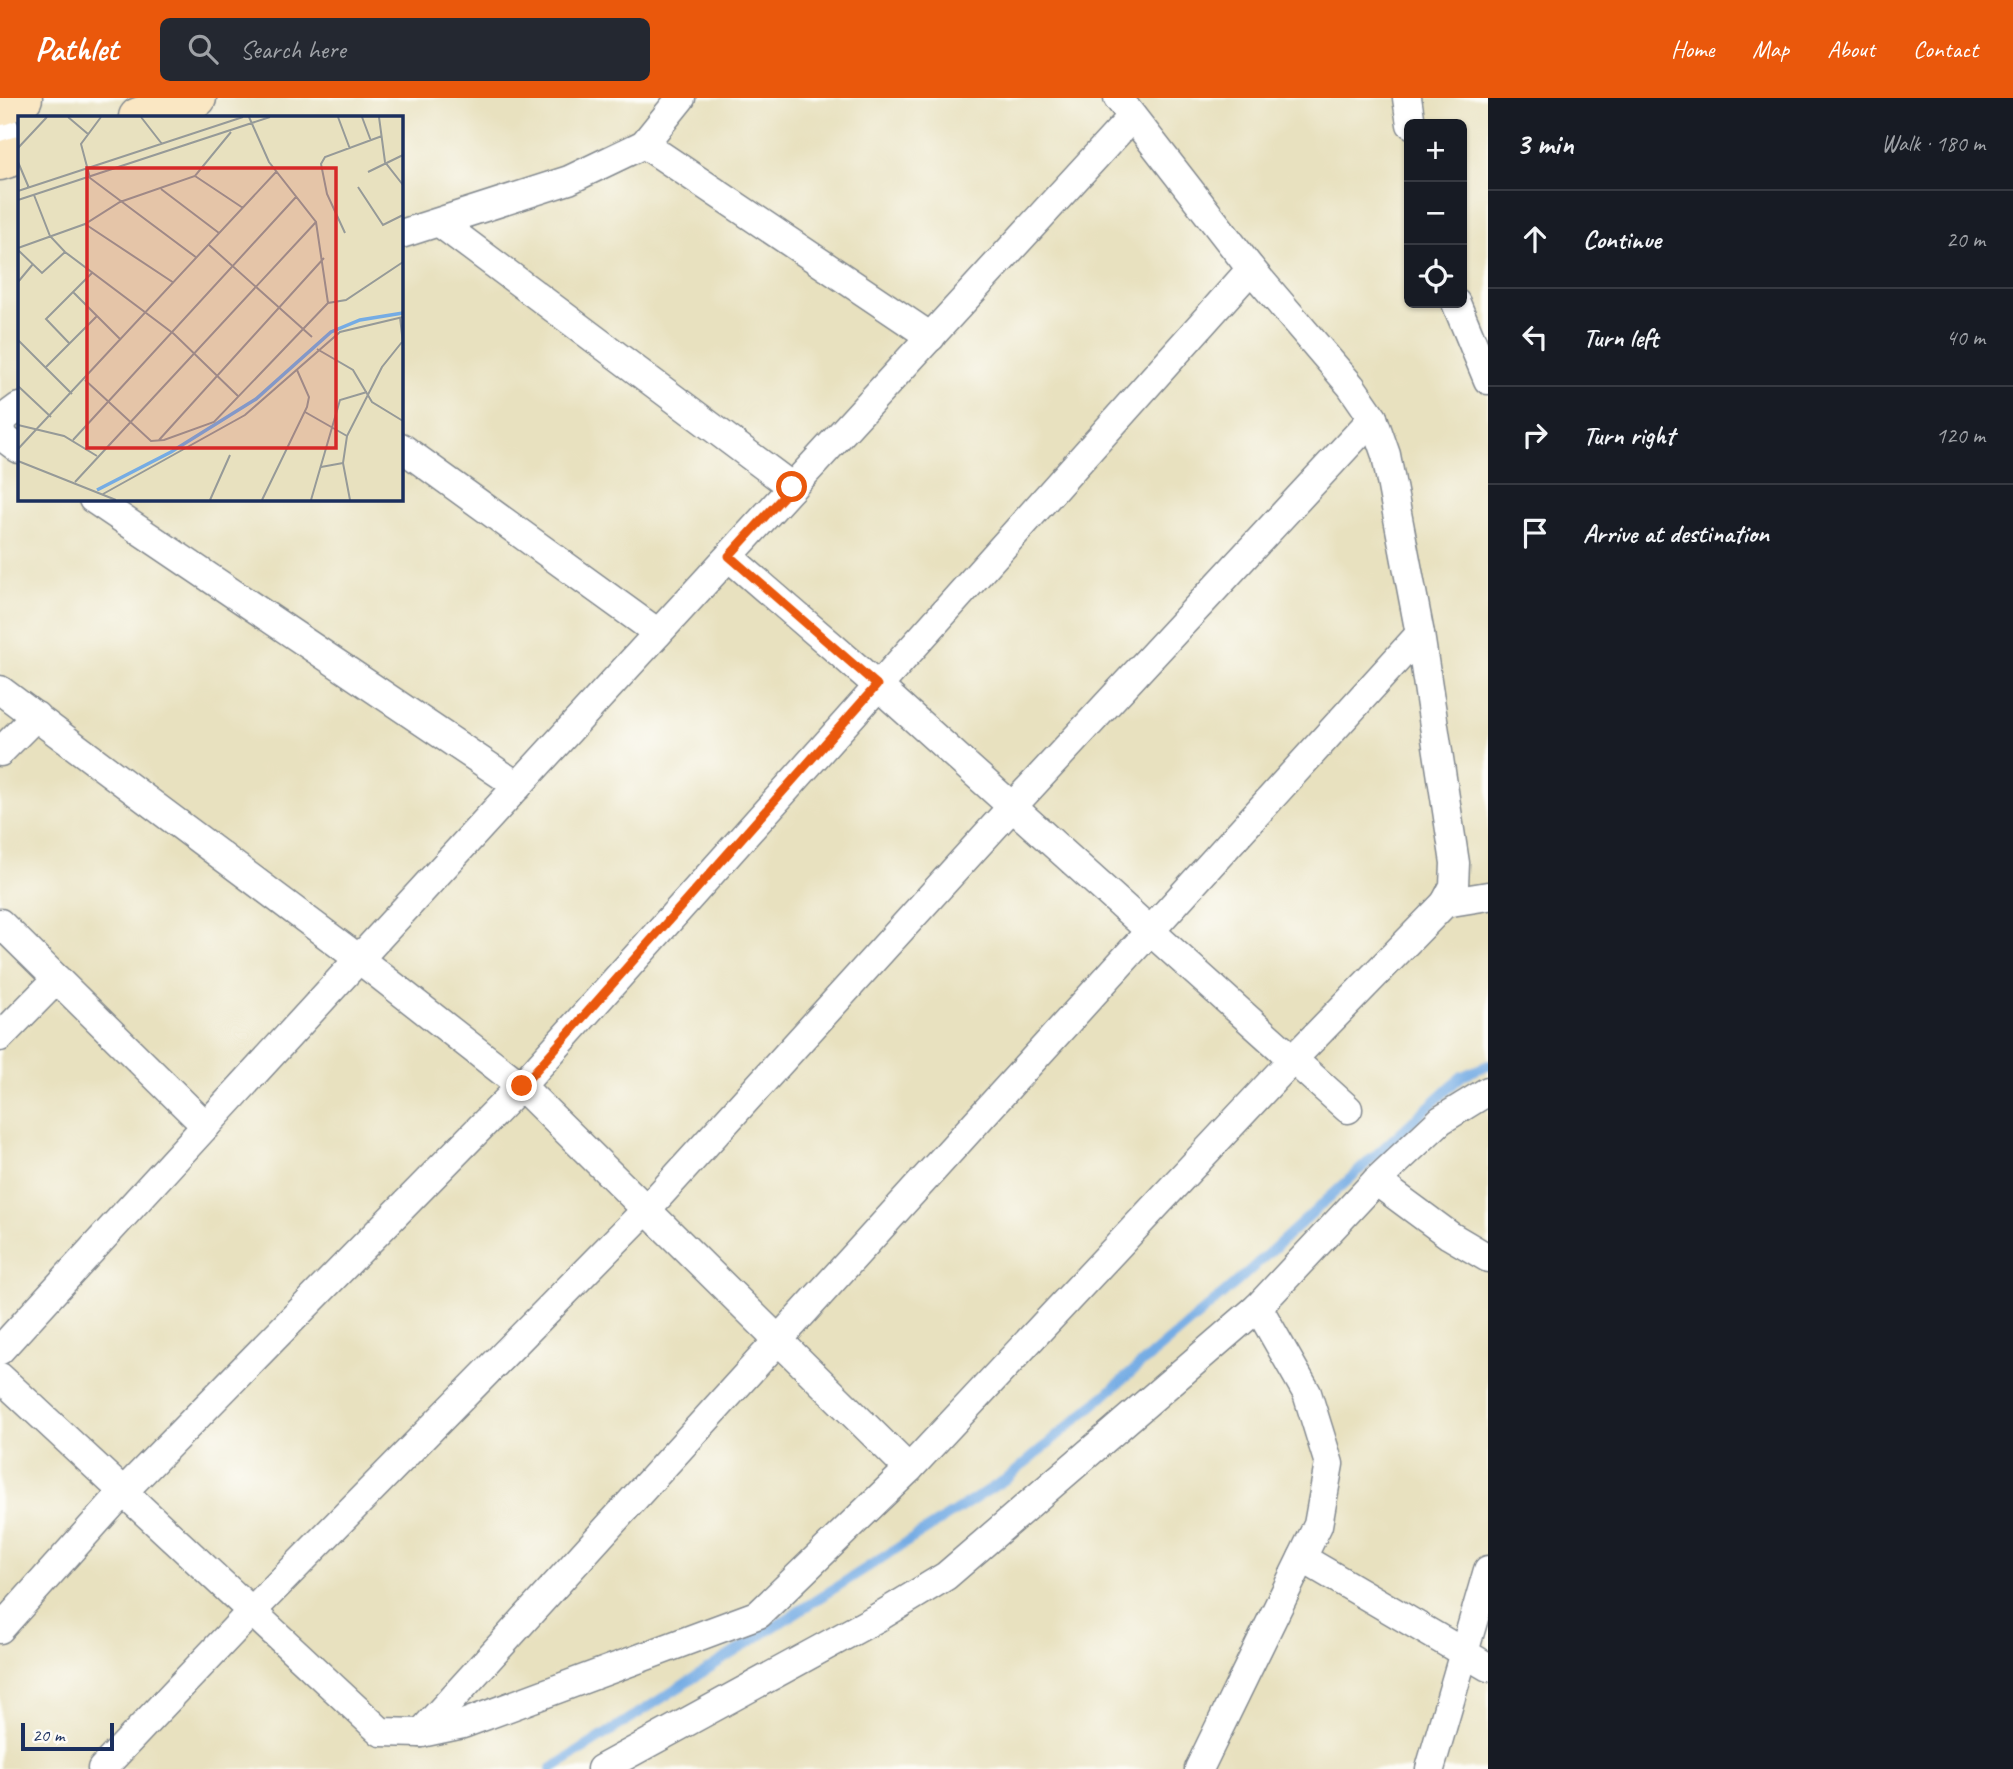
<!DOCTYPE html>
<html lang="en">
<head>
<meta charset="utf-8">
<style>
  body { margin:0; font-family:Caveat,sans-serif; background:#242831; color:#f1f3f6 }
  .controls { position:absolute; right:21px; top:21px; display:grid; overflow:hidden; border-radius:10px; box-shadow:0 2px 5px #0004 }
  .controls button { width:63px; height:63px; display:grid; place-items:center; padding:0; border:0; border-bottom:2px solid #363941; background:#171b24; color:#f1f3f6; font:35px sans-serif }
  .scale { position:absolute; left:21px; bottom:18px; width:93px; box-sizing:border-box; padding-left:7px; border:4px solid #1b2f5e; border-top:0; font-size:19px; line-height:24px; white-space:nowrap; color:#1b2f5e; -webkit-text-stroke:5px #fdfcf7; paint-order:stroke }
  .stop { position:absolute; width:21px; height:21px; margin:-16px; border:5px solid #ea580c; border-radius:50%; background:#fff }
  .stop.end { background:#ea580c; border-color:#fff; box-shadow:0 2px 7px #0008 }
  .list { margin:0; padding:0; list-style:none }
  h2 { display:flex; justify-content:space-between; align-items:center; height:91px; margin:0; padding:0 28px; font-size:30px }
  h2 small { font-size:23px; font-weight:400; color:#9ea1a6 }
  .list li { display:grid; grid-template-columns:46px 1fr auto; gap:21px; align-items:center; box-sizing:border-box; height:98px; padding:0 28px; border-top:2px solid #363941 }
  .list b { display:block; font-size:26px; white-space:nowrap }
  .list em { font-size:23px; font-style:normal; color:#9ea1a6 }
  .icon { flex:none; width:38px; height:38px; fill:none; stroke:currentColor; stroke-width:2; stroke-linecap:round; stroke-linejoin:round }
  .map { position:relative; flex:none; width:1488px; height:1671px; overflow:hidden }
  header { display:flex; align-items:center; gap:42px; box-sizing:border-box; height:98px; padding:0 35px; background:#ea580c; color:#fff }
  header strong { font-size:33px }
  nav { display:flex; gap:38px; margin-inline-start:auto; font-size:24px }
  .search { width:490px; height:63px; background:#242831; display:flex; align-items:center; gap:18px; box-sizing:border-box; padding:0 24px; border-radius:10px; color:#9ea1a6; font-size:26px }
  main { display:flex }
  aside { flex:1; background:#171b24 }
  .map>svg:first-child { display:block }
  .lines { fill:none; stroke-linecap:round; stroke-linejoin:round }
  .stream { stroke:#75ace4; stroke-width:10 }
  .street-casing { stroke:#82888e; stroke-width:31 }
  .secondary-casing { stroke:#82888e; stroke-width:41 }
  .street { stroke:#fff; stroke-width:28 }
  .secondary { stroke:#fae7c3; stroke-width:38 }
  .route { stroke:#ea580c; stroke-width:9 }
  .inset-river { fill:none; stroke:#75ace4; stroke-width:3.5 }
  .inset-road { fill:none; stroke:#969a98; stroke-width:2 }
  .view { fill:#d62828; fill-opacity:0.15; stroke:#d62828; stroke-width:3.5 }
  .inset-edge { fill:none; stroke:#1b2f5e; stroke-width:3.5 }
</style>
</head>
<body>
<header>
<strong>Pathlet</strong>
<div class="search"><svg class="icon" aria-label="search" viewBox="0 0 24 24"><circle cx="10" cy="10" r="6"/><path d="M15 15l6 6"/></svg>Search here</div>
<nav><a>Home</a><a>Map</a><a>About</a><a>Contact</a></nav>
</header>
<main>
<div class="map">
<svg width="1488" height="1671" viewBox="0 0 1488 1671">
  <rect width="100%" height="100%" fill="#fdfcf7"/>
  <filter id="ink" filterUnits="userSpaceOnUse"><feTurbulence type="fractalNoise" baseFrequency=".0143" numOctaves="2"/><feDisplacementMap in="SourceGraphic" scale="14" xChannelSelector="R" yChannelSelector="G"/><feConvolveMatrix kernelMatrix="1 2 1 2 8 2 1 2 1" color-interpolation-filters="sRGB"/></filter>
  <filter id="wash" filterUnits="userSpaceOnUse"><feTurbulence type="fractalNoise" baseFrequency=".00686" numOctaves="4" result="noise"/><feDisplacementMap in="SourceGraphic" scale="28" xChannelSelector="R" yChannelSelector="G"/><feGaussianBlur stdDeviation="1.57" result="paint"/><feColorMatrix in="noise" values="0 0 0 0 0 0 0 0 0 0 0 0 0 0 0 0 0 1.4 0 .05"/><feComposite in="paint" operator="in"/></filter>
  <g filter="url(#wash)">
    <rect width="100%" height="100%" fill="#e8e1bf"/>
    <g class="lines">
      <!-- stream -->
      <path class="stream" d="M551,1671L1009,1379L1236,1185L1462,978L1488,967"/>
    </g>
  </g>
  <g filter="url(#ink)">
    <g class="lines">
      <!-- street casing -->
      <g class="street-casing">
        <g id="street">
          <path d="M1118,0L1251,171L1351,288L1373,320L1386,357L1420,536L1455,765L1454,788L1445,805"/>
          <path d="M1407,0L1411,26"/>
          <path d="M0,21L19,60"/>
          <path d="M644,46L931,239"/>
          <path d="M440,125L792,389"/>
          <path d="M401,136L569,82L644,46L681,0"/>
          <path d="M1456,205L1488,282"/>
          <path d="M0,323L19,309"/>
          <path d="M0,337L19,351"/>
          <path d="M401,349L658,535"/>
          <path d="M93,401L518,688"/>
          <path d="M729,459L877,587L1348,1011"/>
          <path d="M0,592L359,861L521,988L909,1371"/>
          <path d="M0,654L36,618"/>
          <path d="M0,825L206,1028"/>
          <path d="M0,939L57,881"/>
          <path d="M1376,1083L1449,1137L1488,1160"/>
          <path d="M0,1252L1132,19"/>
          <path d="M0,1279L381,1634L421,1635L463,1626L759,1516L909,1371L1292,962L1445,805L1488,798"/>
          <path d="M1302,1460L1488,1569"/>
          <path d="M0,1531L123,1394L521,988L1251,171"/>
          <path d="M421,1635L1420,536"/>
          <path d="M102,1671L251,1514L647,1111L1011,710L1373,320"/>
          <path d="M601,1671L877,1520L946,1478L1258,1209L1376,1083L1441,1022L1488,993"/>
          <path d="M1199,1671L1318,1427L1329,1366L1307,1295L1258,1209"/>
          <path d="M1430,1671L1488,1472"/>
        </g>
      </g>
      <!-- secondary casing -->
      <g class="secondary-casing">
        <g id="secondary">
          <path d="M0,8L23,0"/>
          <path d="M138,19L197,0"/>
          <path d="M0,63L19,57"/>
        </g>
      </g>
      <!-- street -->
      <use href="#street" class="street"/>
      <!-- secondary -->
      <use href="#secondary" class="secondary"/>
    </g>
  </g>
  <g class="lines" filter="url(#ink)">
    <!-- route -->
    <path class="route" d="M522,988L877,587L729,458L792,389"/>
  </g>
  <!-- overview -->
  <g transform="translate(18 18)">
    <rect width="385" height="385" fill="#e8e1bf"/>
    <path class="inset-river" d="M79,374L153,336L238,283L313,216L342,204L385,197"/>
    <path class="inset-road" d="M50,1L70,18M83,1L63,28L72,62L179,142M123,1L144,28M231,1L251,46L298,106L310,187M320,1L332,33M344,1L353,25M361,1L367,46L385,69M0,32L29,1M0,46L11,72M350,56L385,39M177,60L225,92M340,71L365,109L385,99M143,73L201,117M0,75L225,1M16,79L32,120L47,136L156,218L221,281M0,84L252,1M67,108L156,167M327,117L309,78L303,48L307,41L364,20M191,129L294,221M0,132L67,108L102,86L177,60L213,16M0,134L24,157L47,136M0,166L15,148M55,176L103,224M382,201L385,228M0,224L54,278M51,227L28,203L75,156M299,233L335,254L354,286L385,305M27,252L79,200M67,264L133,325L146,324L196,306L310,187L328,184L385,146M0,270L33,301M287,296L329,320M0,309L46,320L79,340M55,324L278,81M141,324L306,142M0,333L258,56M0,345L98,384M303,351L325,347M57,366L298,106M85,378L227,299L322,216L385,201M192,384L212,339M244,384L289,291L291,281L279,254M293,384L322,284L349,276M332,384L325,347L329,320L364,251L384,226"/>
    <path class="view" d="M69,52H318V332H69Z"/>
    <rect width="385" height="385" class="inset-edge"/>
  </g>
</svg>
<div class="controls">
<button>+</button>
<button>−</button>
<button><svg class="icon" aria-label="locate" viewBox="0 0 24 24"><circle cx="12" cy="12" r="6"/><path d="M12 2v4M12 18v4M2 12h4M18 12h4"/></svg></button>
</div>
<div class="scale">20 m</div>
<div class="stop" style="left:792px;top:389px"></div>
<div class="stop end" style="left:522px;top:988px"></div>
</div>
<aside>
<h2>3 min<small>Walk · 180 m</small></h2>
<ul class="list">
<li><svg class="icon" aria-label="ahead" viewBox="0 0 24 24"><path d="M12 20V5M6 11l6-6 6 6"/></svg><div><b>Continue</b></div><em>20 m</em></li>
<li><svg class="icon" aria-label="left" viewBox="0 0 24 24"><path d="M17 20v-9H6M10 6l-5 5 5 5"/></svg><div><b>Turn left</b></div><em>40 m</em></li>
<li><svg class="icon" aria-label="right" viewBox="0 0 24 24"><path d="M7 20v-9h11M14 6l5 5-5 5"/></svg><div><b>Turn right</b></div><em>120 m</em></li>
<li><svg class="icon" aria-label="arrive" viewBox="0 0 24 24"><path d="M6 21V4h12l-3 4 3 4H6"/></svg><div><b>Arrive at destination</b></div></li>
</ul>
</aside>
</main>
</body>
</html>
